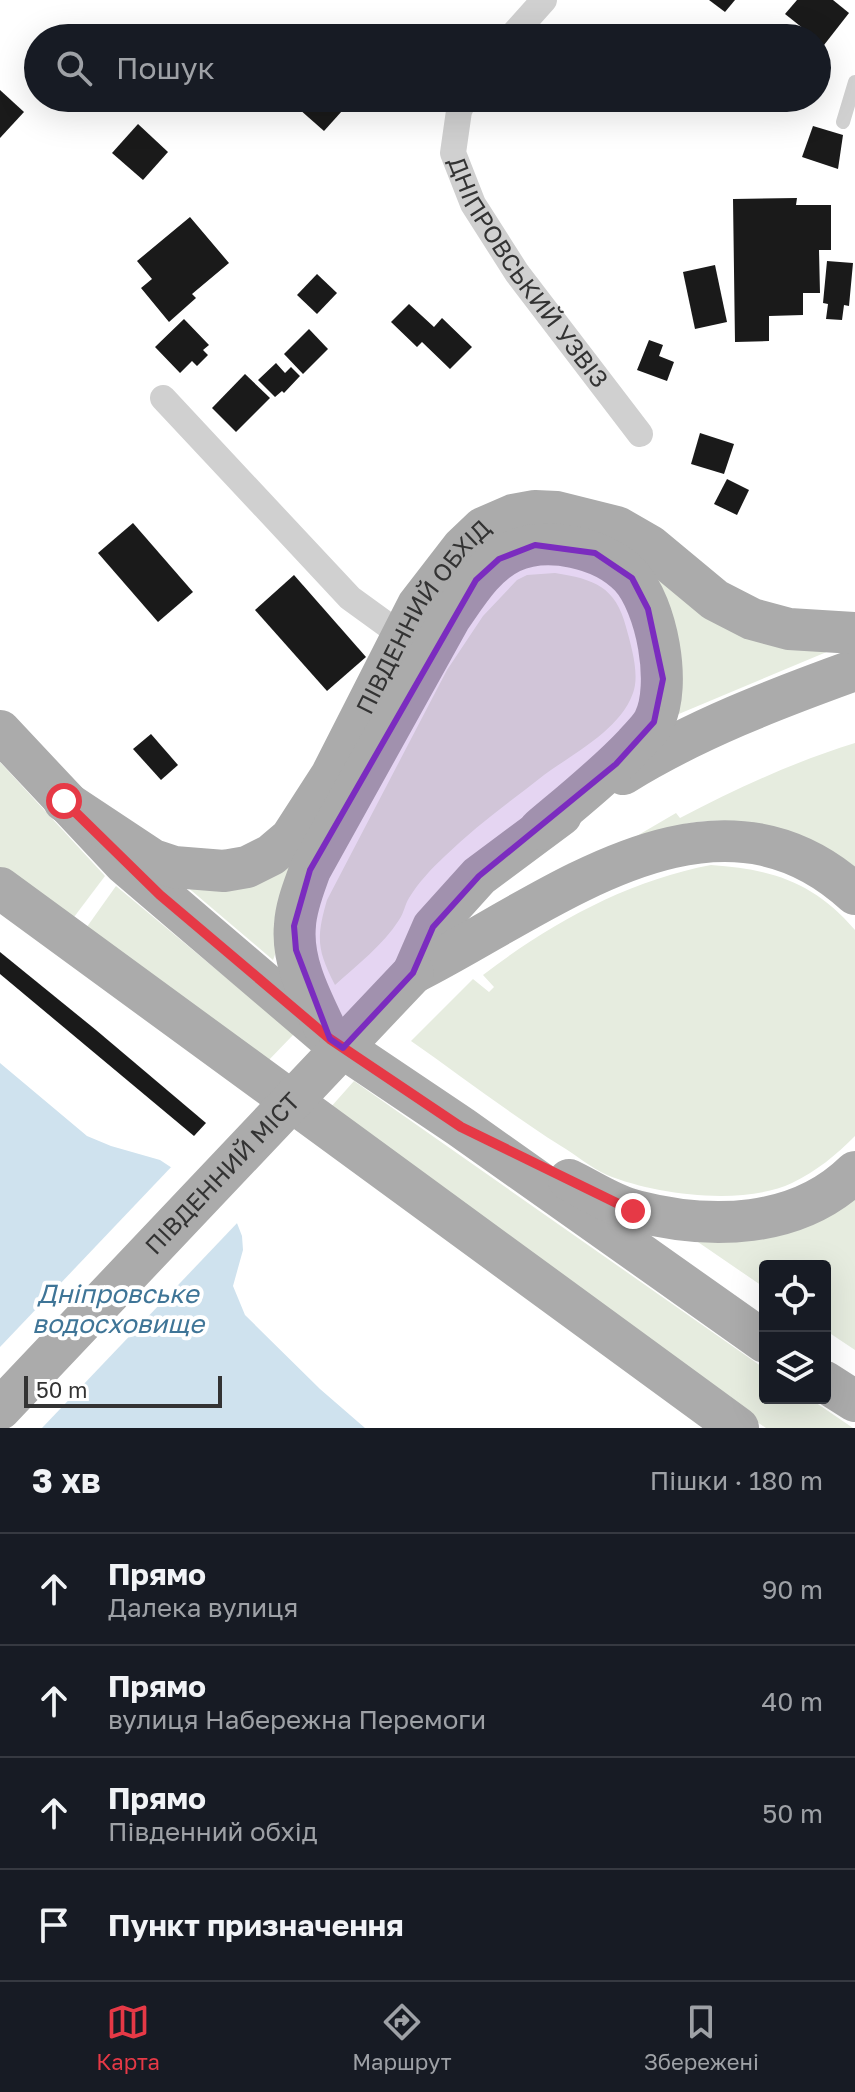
<!DOCTYPE html>
<html lang="uk">
<head>
<meta charset="utf-8">
<style>
  body { margin:0; font-family:"Golos Text",sans-serif; background:#242831; color:#f1f3f6 }
  .controls { position:absolute; right:24px; bottom:24px; display:grid; overflow:hidden; border-radius:8px; box-shadow:0 8px 32px #0002 }
  .controls button { width:72px; height:72px; display:grid; place-items:center; padding:0; border:0; border-bottom:2px solid #363941; background:#171b24; color:#f1f3f6; font:40px sans-serif }
  .scale { position:absolute; left:24px; bottom:20px; width:198px; box-sizing:border-box; padding-left:8px; border:4px solid #333; border-top:0; font-size:22px; line-height:28px; white-space:nowrap; color:#333; -webkit-text-stroke:6px #fff; paint-order:stroke }
  .stop { position:absolute; width:24px; height:24px; margin:-18px; border:6px solid #e63946; border-radius:50%; background:#fff }
  .stop.end { background:#e63946; border-color:#fff; box-shadow:0 2px 8px #0008 }
  .list { margin:0; padding:0; list-style:none }
  h2 { display:flex; justify-content:space-between; align-items:center; height:104px; margin:0; padding:0 32px; font-size:34px }
  h2 small { font-size:26px; font-weight:400; color:#9ea1a6 }
  .list li { display:grid; grid-template-columns:52px 1fr auto; gap:24px; align-items:center; box-sizing:border-box; height:112px; padding:0 32px; border-top:2px solid #363941 }
  .list b { display:block; font-size:30px; white-space:nowrap }
  .list p { margin:0; font-size:26px; white-space:nowrap; color:#9ea1a6 }
  .list em { font-size:26px; font-style:normal; color:#9ea1a6 }
  .icon { flex:none; width:44px; height:44px; fill:none; stroke:currentColor; stroke-width:2; stroke-linecap:round; stroke-linejoin:round }
  .map { position:relative; flex:none; width:855px; height:1428px; overflow:hidden }
  .search { position:absolute; background:#171b24; box-shadow:0 8px 32px #0002; left:24px; right:24px; top:24px; height:88px; display:flex; align-items:center; gap:20px; box-sizing:border-box; padding:0 28px; border-radius:44px; color:#9ea1a6; font-size:30px }
  .sheet { height:552px; background:#171b24 }
  nav { display:flex; justify-content:space-around; align-items:center; box-sizing:border-box; height:112px; border-top:2px solid #363941; background:#171b24; font-size:22px; color:#9ea1a6 }
  nav a { display:grid; justify-items:center; gap:4px }
  nav .on { color:#e63946 }
  .map>svg:first-child { display:block }
  .green { fill:#e6ecdf }
  .water { fill:#cfe2ee }
  .pier { fill:#fff }
  .building { fill:#1a1a1a }
  .lines { fill:none; stroke-linecap:round; stroke-linejoin:round }
  .service { stroke:#d0d0d0; stroke-width:14 }
  .minor { stroke:#d0d0d0; stroke-width:26 }
  .primary { stroke:#ababab; stroke-width:42 }
  .primary-bridge { stroke:#ababab; stroke-width:42 }
  .route { stroke:#e63946; stroke-width:10 }
  .marked { fill:#7b2cbf; fill-opacity:0.2; stroke:#7b2cbf; stroke-width:6; stroke-linejoin:round }
  .labels { text-anchor:middle; stroke-width:8; stroke-linejoin:round; paint-order:stroke }
  .street-label { font-size:24px; fill:#333; stroke:#fff }
  .water-label { font-size:26px; font-style:italic; fill:#3f7597; stroke:#fff }
</style>
</head>
<body>
<div class="map">
<svg width="855" height="1428" viewBox="0 0 855 1428">
  <rect width="100%" height="100%" fill="#fff"/>
  <!-- green -->
  <g class="green">
    <path d="M531,522C567,523 606,527 637,548C658,563 677,583 698,599C737,629 781,642 829,644V651L674,716C680,671 679,597 644,563C626,544 597,536 572,531C546,526 518,526 495,541C465,560 445,599 427,628L286,890L280,941L273,960L179,880C241,887 267,879 309,833L434,601L485,539L509,526Z"/>
    <path d="M555,573C594,579 616,587 626,627C631,645 640,675 633,693C620,730 574,753 544,775C511,801 476,826 445,856C432,868 418,883 409,898C405,904 404,913 399,920C383,945 357,965 335,985C317,950 316,938 327,900L447,670L483,616L517,580L527,575Z"/>
    <path d="M855,743V867C814,837 759,819 708,821C679,822 650,835 623,844L676,813L680,818C737,788 794,762 855,743Z"/>
    <path d="M0,762L105,876L71,921L0,867Z"/>
    <path d="M711,865C772,869 814,882 855,930V1136C836,1155 817,1171 792,1183C743,1206 656,1195 607,1175C591,1168 576,1155 561,1146C509,1113 461,1076 411,1041L473,979L489,992L494,987L483,975C551,923 627,881 711,865Z"/>
    <path d="M116,886L294,1034L265,1064L84,931Z"/>
    <path d="M354,1081L765,1369V1398H809L853,1428H766L725,1400L330,1108Z"/>
    <path d="M855,1197V1350L825,1330V1266H765V1288L695,1240Z"/>
  </g>
  <!-- water -->
  <path class="water" d="M0,1063L87,1136L111,1146L160,1160L225,1203L235,1218L242,1236L243,1250L233,1286L245,1315L320,1389L365,1428H0Z"/>
  <!-- pier -->
  <path class="pier" d="M174,1164L228,1200L240,1220L42,1428H0V1347Z"/>
  <!-- building -->
  <g class="building">
    <path d="M709,0H735L725,12Z"/>
    <path d="M797,0H833L849,13L824,45L785,14Z"/>
    <path d="M0,90L24,112L0,138Z"/>
    <path d="M309,98H348L351,101L324,131L299,109Z"/>
    <path d="M734,98H758L748,110Z"/>
    <path d="M138,124L168,152L143,180L112,153Z"/>
    <path d="M813,126L843,135L838,169L802,157Z"/>
    <path d="M797,198L796,205H831V250H819L820,293H803V315L769,316V341L735,342L733,199Z"/>
    <path d="M190,217L229,263L192,294L196,298L169,322L141,288L152,279L137,261Z"/>
    <path d="M827,261L853,263L849,306L844,305L842,320L826,319L828,304L823,303Z"/>
    <path d="M715,265L727,322L695,329L683,272Z"/>
    <path d="M317,274L337,293L317,314L297,295Z"/>
    <path d="M409,304L434,327L442,318L472,347L450,369L422,342L417,347L391,322Z"/>
    <path d="M184,319L209,345L203,350L208,355L197,366L192,361L180,373L155,347Z"/>
    <path d="M309,329L328,349L303,374L284,354Z"/>
    <path d="M649,340L663,345L659,356L674,362L667,381L637,370Z"/>
    <path d="M276,363L285,373L291,367L300,376L284,393L282,391L275,397L258,380Z"/>
    <path d="M245,374L270,398L236,432L212,408Z"/>
    <path d="M700,433L734,444L724,474L691,464Z"/>
    <path d="M727,479L749,490L737,515L714,504Z"/>
    <path d="M133,523L193,592L158,622L98,553Z"/>
    <path d="M294,575L366,657L327,691L255,610Z"/>
    <path d="M151,734L178,765L161,780L133,749Z"/>
    <path d="M0,952L96,1030L206,1123L194,1136L0,974Z"/>
  </g>
  <g class="lines">
    <!-- service -->
    <path class="service" d="M843,122L855,82"/>
    <!-- minor -->
    <g class="minor">
      <path d="M510,38L544,0"/>
      <path id="s1" d="M465,98L459,111L453,153L473,204L517,273L640,434"/>
      <path d="M163,398L350,598L401,635"/>
    </g>
    <!-- primary -->
    <g class="primary">
      <path d="M0,731L125,864L330,1039L461,1127L765,1342"/>
      <path d="M623,774C696,729 775,699 855,670"/>
      <path id="s2" d="M64,801L153,860L174,867L224,871L247,867L271,855L291,838L331,776L418,605L462,548L483,528L513,515L535,511L557,512L617,527L650,546L715,600L752,619L789,629L855,633"/>
      <path d="M0,888L738,1428"/>
      <path d="M413,973L433,927L479,876L561,815"/>
      <path d="M413,973C547,906 713,764 855,894"/>
      <path d="M330,1039C314,1004 291,965 295,925C296,906 304,887 310,870L450,618C467,594 484,565 511,552C548,535 603,548 630,576C657,605 672,685 654,721C650,729 641,737 635,744C606,775 572,802 540,829"/>
      <path d="M569,1180C590,1190 613,1206 636,1211C710,1230 797,1229 855,1172"/>
      <path d="M825,1382L855,1401"/>
    </g>
    <!-- primary-bridge -->
    <path class="primary-bridge" id="s3" d="M0,1409L413,973"/>
  </g>
  <g class="lines">
    <!-- route -->
    <path class="route" d="M64,801L160,895L330,1039L461,1127L633,1211"/>
  </g>
  <!-- marked area -->
  <path class="marked" d="M535,545L595,553L632,578L648,609L663,679L654,722L616,764L479,876L433,927L413,973L343,1048L330,1039L296,950L294,926L310,870L476,580L499,559Z"/>
  <g class="labels">
    <!-- street labels -->
    <g class="street-label">
      <text dy="8" stroke="none"><textPath href="#s1" startOffset="198">ДНІПРОВСЬКИЙ УЗВІЗ</textPath></text>
      <text dy="8" stroke="none"><textPath href="#s2" startOffset="514">ПІВДЕННИЙ ОБХІД</textPath></text>
      <text dy="8" stroke="none"><textPath href="#s3" startOffset="324">ПІВДЕННИЙ МІСТ</textPath></text>
    </g>
    <!-- water labels -->
    <g class="water-label">
      <text x="118" y="1303">Дніпровське<tspan x="118" dy="30">водосховище</tspan></text>
    </g>
  </g>
</svg>
<div class="controls">
<button><svg class="icon" aria-label="locate" viewBox="0 0 24 24"><circle cx="12" cy="12" r="6"/><path d="M12 2v4M12 18v4M2 12h4M18 12h4"/></svg></button>
<button><svg class="icon" aria-label="layers" viewBox="0 0 24 24"><path d="M12 4l9 5-9 5-9-5zM3 14l9 5 9-5"/></svg></button>
</div>
<div class="scale">50 m</div>
<div class="stop" style="left:64px;top:801px"></div>
<div class="stop end" style="left:633px;top:1211px"></div>
<div class="search"><svg class="icon" aria-label="search" viewBox="0 0 24 24"><circle cx="10" cy="10" r="6"/><path d="M15 15l6 6"/></svg>Пошук</div>
</div>
<section class="sheet">
<h2>3 хв<small>Пішки · 180 m</small></h2>
<ul class="list">
<li><svg class="icon" aria-label="ahead" viewBox="0 0 24 24"><path d="M12 20V5M6 11l6-6 6 6"/></svg><div><b>Прямо</b><p>Далека вулиця</p></div><em>90 m</em></li>
<li><svg class="icon" aria-label="ahead" viewBox="0 0 24 24"><path d="M12 20V5M6 11l6-6 6 6"/></svg><div><b>Прямо</b><p>вулиця Набережна Перемоги</p></div><em>40 m</em></li>
<li><svg class="icon" aria-label="ahead" viewBox="0 0 24 24"><path d="M12 20V5M6 11l6-6 6 6"/></svg><div><b>Прямо</b><p>Південний обхід</p></div><em>50 m</em></li>
<li><svg class="icon" aria-label="arrive" viewBox="0 0 24 24"><path d="M6 21V4h12l-3 4 3 4H6"/></svg><div><b>Пункт призначення</b></div></li>
</ul>
</section>
<nav>
<a class="on"><svg class="icon" aria-label="map" viewBox="0 0 24 24"><path d="M3 6l6-2 6 2 6-2v14l-6 2-6-2-6 2zM9 4v14M15 6v14"/></svg>Карта</a>
<a><svg class="icon" aria-label="directions" viewBox="0 0 24 24"><path d="M12 3l9 9-9 9-9-9zM9 14v-3h6M13 9l2 2-2 2"/></svg>Маршрут</a>
<a><svg class="icon" aria-label="saved" viewBox="0 0 24 24"><path d="M7 4h10v16l-5-4-5 4z"/></svg>Збережені</a>
</nav>
</body>
</html>
